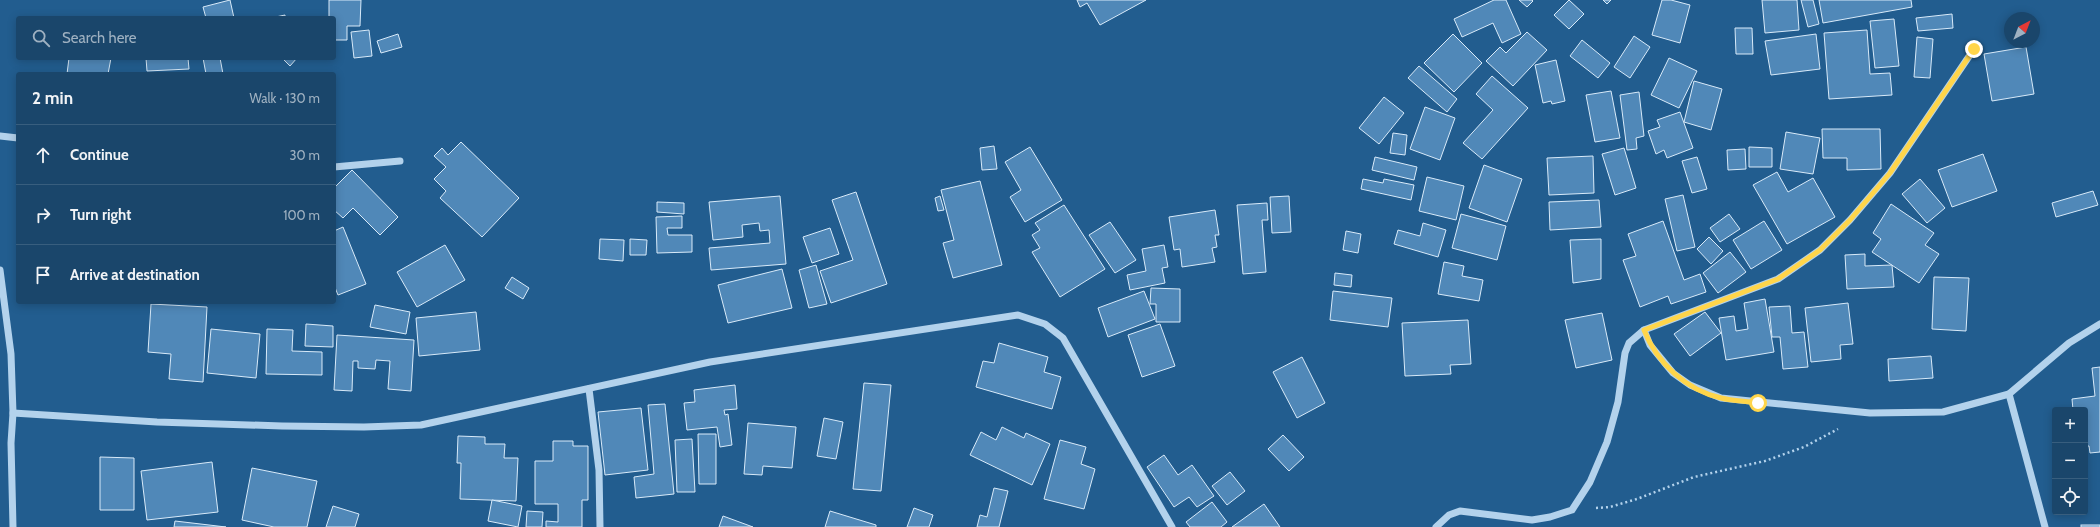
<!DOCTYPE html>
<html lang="en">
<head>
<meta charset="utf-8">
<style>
  body { margin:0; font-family:Cabin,sans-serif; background:#234d71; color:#f1f3f6 }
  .controls { position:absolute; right:12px; bottom:12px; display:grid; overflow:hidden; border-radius:4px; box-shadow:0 2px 10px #0003 }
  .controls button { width:36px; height:36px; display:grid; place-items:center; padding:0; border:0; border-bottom:1px solid #385e7e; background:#1a466b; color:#f1f3f6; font:20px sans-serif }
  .compass { position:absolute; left:2004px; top:12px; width:36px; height:36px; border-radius:50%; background:#1a466b; box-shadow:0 2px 10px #0003; rotate:42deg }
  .stop { position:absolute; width:12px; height:12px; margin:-9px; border:3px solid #ffd54a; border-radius:50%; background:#fff }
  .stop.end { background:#ffd54a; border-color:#fff; box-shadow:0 1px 4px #0008 }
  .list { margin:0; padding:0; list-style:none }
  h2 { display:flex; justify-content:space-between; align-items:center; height:52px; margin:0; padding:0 16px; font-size:17px }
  h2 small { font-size:13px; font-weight:400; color:#9fb1c1 }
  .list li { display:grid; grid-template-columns:26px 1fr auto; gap:12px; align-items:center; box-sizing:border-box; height:60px; padding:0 16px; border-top:1px solid #385e7e }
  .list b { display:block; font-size:15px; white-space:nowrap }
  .list em { font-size:13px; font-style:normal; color:#9fb1c1 }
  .icon { flex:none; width:22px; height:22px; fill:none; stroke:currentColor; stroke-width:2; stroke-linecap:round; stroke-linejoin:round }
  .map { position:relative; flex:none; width:2100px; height:527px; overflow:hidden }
  .search { position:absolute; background:#1a466b; box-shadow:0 2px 10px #0003; left:16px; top:16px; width:320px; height:44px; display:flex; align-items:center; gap:10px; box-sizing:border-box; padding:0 14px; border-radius:4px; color:#9fb1c1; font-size:15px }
  .panel { position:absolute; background:#1a466b; box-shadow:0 2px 10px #0003; left:16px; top:72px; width:320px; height:232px; border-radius:4px }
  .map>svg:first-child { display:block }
  .building { fill:#5088b8; stroke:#d8eaf9 }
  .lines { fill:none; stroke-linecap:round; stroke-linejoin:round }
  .path { stroke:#b3d2ec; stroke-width:2.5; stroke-dasharray:2 3; stroke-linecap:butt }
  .minor { stroke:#b3d2ec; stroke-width:7 }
  .route { stroke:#ffd54a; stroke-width:5 }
</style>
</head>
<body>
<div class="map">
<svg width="2100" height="527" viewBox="0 0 2100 527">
  <rect width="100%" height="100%" fill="#225d8f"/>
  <!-- building -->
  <g class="building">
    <path d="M230,0L234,18H206L203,7Z"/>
    <path d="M329,0H361L360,26H347V40H334V18H329Z"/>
    <path d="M1077,0H1146L1100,25L1087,3L1080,7Z"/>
    <path d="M1494,0H1506L1521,34L1502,43L1493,23L1462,37L1454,19Z"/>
    <path d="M1519,0H1532L1533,1L1527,7Z"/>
    <path d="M1569,0L1584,14L1569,29L1554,15Z"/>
    <path d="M1603,0H1611L1607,4Z"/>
    <path d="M1662,0H1671L1690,5L1680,43L1652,35Z"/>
    <path d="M1762,0H1797L1799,30L1765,33Z"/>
    <path d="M1801,0H1813L1819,24L1808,27Z"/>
    <path d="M1819,0H1911L1912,7L1823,23Z"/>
    <path d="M1952,14L1953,28L1918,31L1916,18Z"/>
    <path d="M285,15V18H271Z"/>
    <path d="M1894,19L1899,66L1875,68L1870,21Z"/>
    <path d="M1735,28H1752L1753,54H1736Z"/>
    <path d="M369,30L372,56L354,58L351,32Z"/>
    <path d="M1867,30L1870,74L1890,73L1892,95L1829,99L1824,33Z"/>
    <path d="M1527,32L1547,50L1513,86L1486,61L1500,47L1506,53Z"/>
    <path d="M398,34L402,47L381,53L377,41Z"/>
    <path d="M1453,34L1482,63L1454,92L1424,63Z"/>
    <path d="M1816,34L1820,69L1771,75L1765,41Z"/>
    <path d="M1634,36L1650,47L1630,78L1614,67Z"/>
    <path d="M1917,37L1933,39L1930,78L1914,77Z"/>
    <path d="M1582,40L1610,63L1598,78L1570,56Z"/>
    <path d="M2026,47L2034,94L1992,101L1984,54Z"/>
    <path d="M69,58H111L108,74H67Z"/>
    <path d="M146,58H188L189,69L147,71Z"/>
    <path d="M203,58H220L223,74H206Z"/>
    <path d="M282,58H297L290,66Z"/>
    <path d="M1669,58L1697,71L1679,108L1651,95Z"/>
    <path d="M1556,60L1565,101L1552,104L1551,101L1543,103L1535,65Z"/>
    <path d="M1419,66L1457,99L1447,112L1408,78Z"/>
    <path d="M1492,76L1528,108L1482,159L1463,143L1493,110L1476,94Z"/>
    <path d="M1694,81L1722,89L1711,130L1684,122Z"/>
    <path d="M1611,91L1620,138L1595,142L1586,95Z"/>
    <path d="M1639,92L1644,136L1636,138L1637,149L1627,150L1620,95Z"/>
    <path d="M1384,97L1404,113L1379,144L1359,128Z"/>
    <path d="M1425,107L1455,118L1440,160L1410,149Z"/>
    <path d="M1680,112L1693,148L1667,158L1664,150L1656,154L1648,131L1660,127L1657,120Z"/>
    <path d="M1822,129H1880L1881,169L1847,170V158H1823Z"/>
    <path d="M1786,132L1820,138L1813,174L1780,169Z"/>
    <path d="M1393,133L1407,135L1405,155L1390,153Z"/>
    <path d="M461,142L519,198L482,237L440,198L446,191L434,179L446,167L434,156L442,148L448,155Z"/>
    <path d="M994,146L997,169L982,170L980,148Z"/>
    <path d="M1030,147L1062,200L1025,222L1010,197L1021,190L1005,162Z"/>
    <path d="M1749,147L1772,148V167H1749Z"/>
    <path d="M1624,148L1636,188L1615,195L1602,154Z"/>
    <path d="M1745,149L1746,169L1728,170L1727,150Z"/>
    <path d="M1983,154L1997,191L1952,207L1938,170Z"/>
    <path d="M1593,156L1594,193L1549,195L1547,158Z"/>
    <path d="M1375,157L1417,167L1414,180L1372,170Z"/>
    <path d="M1697,157L1707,189L1692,193L1682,161Z"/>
    <path d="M1484,165L1522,179L1507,222L1469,208Z"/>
    <path d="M352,170L398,217L380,235L353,208L343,218L334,210V188Z"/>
    <path d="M1777,172L1788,192L1813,178L1835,217L1787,244L1753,185Z"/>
    <path d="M1427,177L1464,186L1456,220L1419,211Z"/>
    <path d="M1363,179L1383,183L1384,179L1414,185L1411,200L1361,189Z"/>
    <path d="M1920,179L1945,208L1927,223L1902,194Z"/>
    <path d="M980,181L1002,265L953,278L943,243L954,240L941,190Z"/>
    <path d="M2093,191L2098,205L2056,217L2052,203Z"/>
    <path d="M856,192L887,284L831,303L820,271L853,260L832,200Z"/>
    <path d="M1683,195L1695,247L1677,251L1665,199Z"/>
    <path d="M780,196L786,264L711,270L709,248L770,243L769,230L760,231L759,223L742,225L743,237L713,240L709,202Z"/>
    <path d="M940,196L944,210L938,211L935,198Z"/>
    <path d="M1289,196L1291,232L1272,233L1270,197Z"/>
    <path d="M1599,200L1601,227L1550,230L1549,202Z"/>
    <path d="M657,202L684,203V214L657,212Z"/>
    <path d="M1267,203L1268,220H1262L1266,272L1243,274L1237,205Z"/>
    <path d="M1891,204L1934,233L1925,245L1939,254L1919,283L1872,252L1881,239L1873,233Z"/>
    <path d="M1064,205L1105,269L1060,297L1032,252L1040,248L1032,235L1040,230L1035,223Z"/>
    <path d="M1215,210L1219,235H1215L1217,247L1212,248L1215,262L1182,267L1180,249L1174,250L1169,217Z"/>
    <path d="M1461,214L1506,226L1497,260L1452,248Z"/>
    <path d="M1729,214L1740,229L1720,242L1710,228Z"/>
    <path d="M682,216V228H667L668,235H692V252L657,253L656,217Z"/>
    <path d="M1663,221L1684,280L1700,274L1706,292L1671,304L1668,296L1640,307L1623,260L1636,256L1628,234Z"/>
    <path d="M1764,221L1782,250L1751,269L1733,240Z"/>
    <path d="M1110,222L1136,260L1115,273L1089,235Z"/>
    <path d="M1423,223L1446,230L1438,257L1394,244L1398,230L1420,236Z"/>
    <path d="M343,227L366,284L338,295L334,285V231Z"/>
    <path d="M830,228L839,254L812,263L803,237Z"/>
    <path d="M1346,231L1361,234L1358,253L1343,250Z"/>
    <path d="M1709,237L1723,251L1711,264L1697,249Z"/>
    <path d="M600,239L624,240L623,261L599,259Z"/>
    <path d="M630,239L647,240L646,255H630Z"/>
    <path d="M1601,239V279L1573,283L1570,240Z"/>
    <path d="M445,245L465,280L417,307L397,272Z"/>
    <path d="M1164,245L1168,267L1162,268L1165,283L1130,290L1127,275L1146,271L1142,249Z"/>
    <path d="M1730,252L1746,272L1718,293L1703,273Z"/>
    <path d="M1865,254V266L1892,265L1894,287L1847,289L1845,255Z"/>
    <path d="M1444,262L1464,266L1462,276L1483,280L1479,301L1438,294Z"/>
    <path d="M816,265L827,304L809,308L799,270Z"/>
    <path d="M782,269L792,308L728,323L718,285Z"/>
    <path d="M1335,273L1352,275L1351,287L1334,285Z"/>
    <path d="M512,277L529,288L523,299L505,288Z"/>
    <path d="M1934,277L1969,278L1966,331L1932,329Z"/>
    <path d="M1151,288L1180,289V322H1156V304H1150Z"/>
    <path d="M1144,291L1155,319L1108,337L1098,308Z"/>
    <path d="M1333,291L1392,298L1388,327L1330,320Z"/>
    <path d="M1765,299L1774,352L1726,360L1719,318L1734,316L1736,331L1748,329L1744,303Z"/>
    <path d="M1848,303L1853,344L1840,345L1841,359L1811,362L1805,308Z"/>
    <path d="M151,304L207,307L203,382L169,379L171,354L148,352Z"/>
    <path d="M375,305L410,312L406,334L370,327Z"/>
    <path d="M1790,306L1792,333L1804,332L1808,367L1783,369L1780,337H1772L1769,307Z"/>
    <path d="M476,312L480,350L419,356L416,318Z"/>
    <path d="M1705,312L1721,333L1690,356L1674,334Z"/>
    <path d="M1602,313L1612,360L1576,368L1565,320Z"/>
    <path d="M1468,320L1471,364L1450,365L1451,374L1405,376L1402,323Z"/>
    <path d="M306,324L333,326V347L305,346Z"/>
    <path d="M1160,324L1175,366L1142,377L1128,335Z"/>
    <path d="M211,329L260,334L256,378L207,373Z"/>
    <path d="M267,329L293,330L292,351L322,352V375L266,374Z"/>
    <path d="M337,335L414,340L411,391L388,389L390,361L376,360L375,369L358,368V361H353L352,391L334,390Z"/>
    <path d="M999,343L1048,357L1044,372L1061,377L1052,409L976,387L983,361L994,363Z"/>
    <path d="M1931,356L1933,378L1889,381L1888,359Z"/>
    <path d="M1302,357L1325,403L1297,418L1273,372Z"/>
    <path d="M2100,367V452L2090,453L2089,446H2085V410H2073L2072,399L2095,396L2092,368Z"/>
    <path d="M864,383L891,385L881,491L853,489Z"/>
    <path d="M735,385L737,409L724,410L725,415L728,414L732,445L720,447L717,427L687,430L684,403L695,402L694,390Z"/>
    <path d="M665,404L674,494L636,498L634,477L654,474L648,405Z"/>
    <path d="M641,408L648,470L605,475L598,412Z"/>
    <path d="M824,418L843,422L836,459L817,456Z"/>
    <path d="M748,423L796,427L792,468L763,466L762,475L744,474Z"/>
    <path d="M1002,427L1024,438L1026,433L1050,444L1032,485L970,455L981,432L996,440Z"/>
    <path d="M698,434H716V484H699Z"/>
    <path d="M1283,435L1304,457L1289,471L1268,449Z"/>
    <path d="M458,436L485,437V444H505L504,458H518L516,501L460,499L461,463H457Z"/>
    <path d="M692,439L695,492H677L675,440Z"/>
    <path d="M1060,440L1086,447L1081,464L1095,469L1084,509L1044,499Z"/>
    <path d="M553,441H573V446H588V500H582V527H546V521L558,522V504H535V461H553Z"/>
    <path d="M1164,455L1178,475L1192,465L1214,496L1197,507L1189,497L1174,507L1147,467Z"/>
    <path d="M100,457L134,458V510H100Z"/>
    <path d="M212,462L218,512L147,520L141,471Z"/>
    <path d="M252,468L317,481L307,527H274L242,520Z"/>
    <path d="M1230,472L1245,491L1227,505L1212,486Z"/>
    <path d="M994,488L1008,491L999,527H977L980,515L987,517Z"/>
    <path d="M492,500L522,506L518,527L488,521Z"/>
    <path d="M1212,502L1227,522L1221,527H1190L1186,522Z"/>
    <path d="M1264,504L1280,527H1232Z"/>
    <path d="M333,506L359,514L355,527H326Z"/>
    <path d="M914,508L933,515L929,527H907Z"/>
    <path d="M527,511L543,512L542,527H526Z"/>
    <path d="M830,511L876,525V527H825Z"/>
    <path d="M723,516L753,527H719Z"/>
    <path d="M175,521L226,527H174Z"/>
    <rect x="2081" y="525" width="19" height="2"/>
  </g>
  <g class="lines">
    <!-- path -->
    <path class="path" d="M1596,508L1610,507L1637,499L1694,477L1765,461L1804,447L1838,429"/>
    <!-- minor -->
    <g class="minor">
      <path d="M0,136L18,138"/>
      <path d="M334,167L400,161"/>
      <path d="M0,270L11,354L13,413L11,443L13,527"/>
      <path d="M1644,330L1650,345L1673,373L1690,385L1721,398L1870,413L1943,412L2009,394L2069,343L2100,324"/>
      <path d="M589,389L599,470L600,527"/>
      <path d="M2009,394L2045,527"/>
      <path d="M13,413L157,422L282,426L364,427L421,425L710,362L1018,315L1045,324L1063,338L1172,527"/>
      <path d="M1436,527L1449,515L1460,511L1532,520L1550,517L1572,510L1590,482L1607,442L1618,402L1625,353L1629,343L1644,330L1778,279L1820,250L1850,220L1890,173L1974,49"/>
    </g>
  </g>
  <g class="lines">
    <!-- route -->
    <path class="route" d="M1758,403C1746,401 1733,401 1721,398C1686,390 1657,363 1644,330L1778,279L1820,250L1850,220L1890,173L1974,49"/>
  </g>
</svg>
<div class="controls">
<button>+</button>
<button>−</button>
<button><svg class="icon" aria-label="locate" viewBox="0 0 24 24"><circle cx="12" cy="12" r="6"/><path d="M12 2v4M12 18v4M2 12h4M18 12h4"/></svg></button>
</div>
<svg class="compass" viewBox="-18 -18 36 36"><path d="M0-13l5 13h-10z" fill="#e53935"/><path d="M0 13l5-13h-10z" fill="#9fb1c1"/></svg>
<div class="stop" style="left:1758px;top:403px"></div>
<div class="stop end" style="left:1974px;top:49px"></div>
<div class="search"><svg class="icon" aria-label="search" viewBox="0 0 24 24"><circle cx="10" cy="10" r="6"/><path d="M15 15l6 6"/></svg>Search here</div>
<section class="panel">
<h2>2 min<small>Walk · 130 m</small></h2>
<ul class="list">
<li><svg class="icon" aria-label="ahead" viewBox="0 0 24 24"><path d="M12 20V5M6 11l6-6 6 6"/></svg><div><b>Continue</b></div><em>30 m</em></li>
<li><svg class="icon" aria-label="right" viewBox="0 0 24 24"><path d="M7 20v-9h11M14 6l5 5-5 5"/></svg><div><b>Turn right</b></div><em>100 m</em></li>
<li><svg class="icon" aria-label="arrive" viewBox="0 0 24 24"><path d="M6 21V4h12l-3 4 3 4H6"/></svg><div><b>Arrive at destination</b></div></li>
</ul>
</section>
</div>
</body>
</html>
